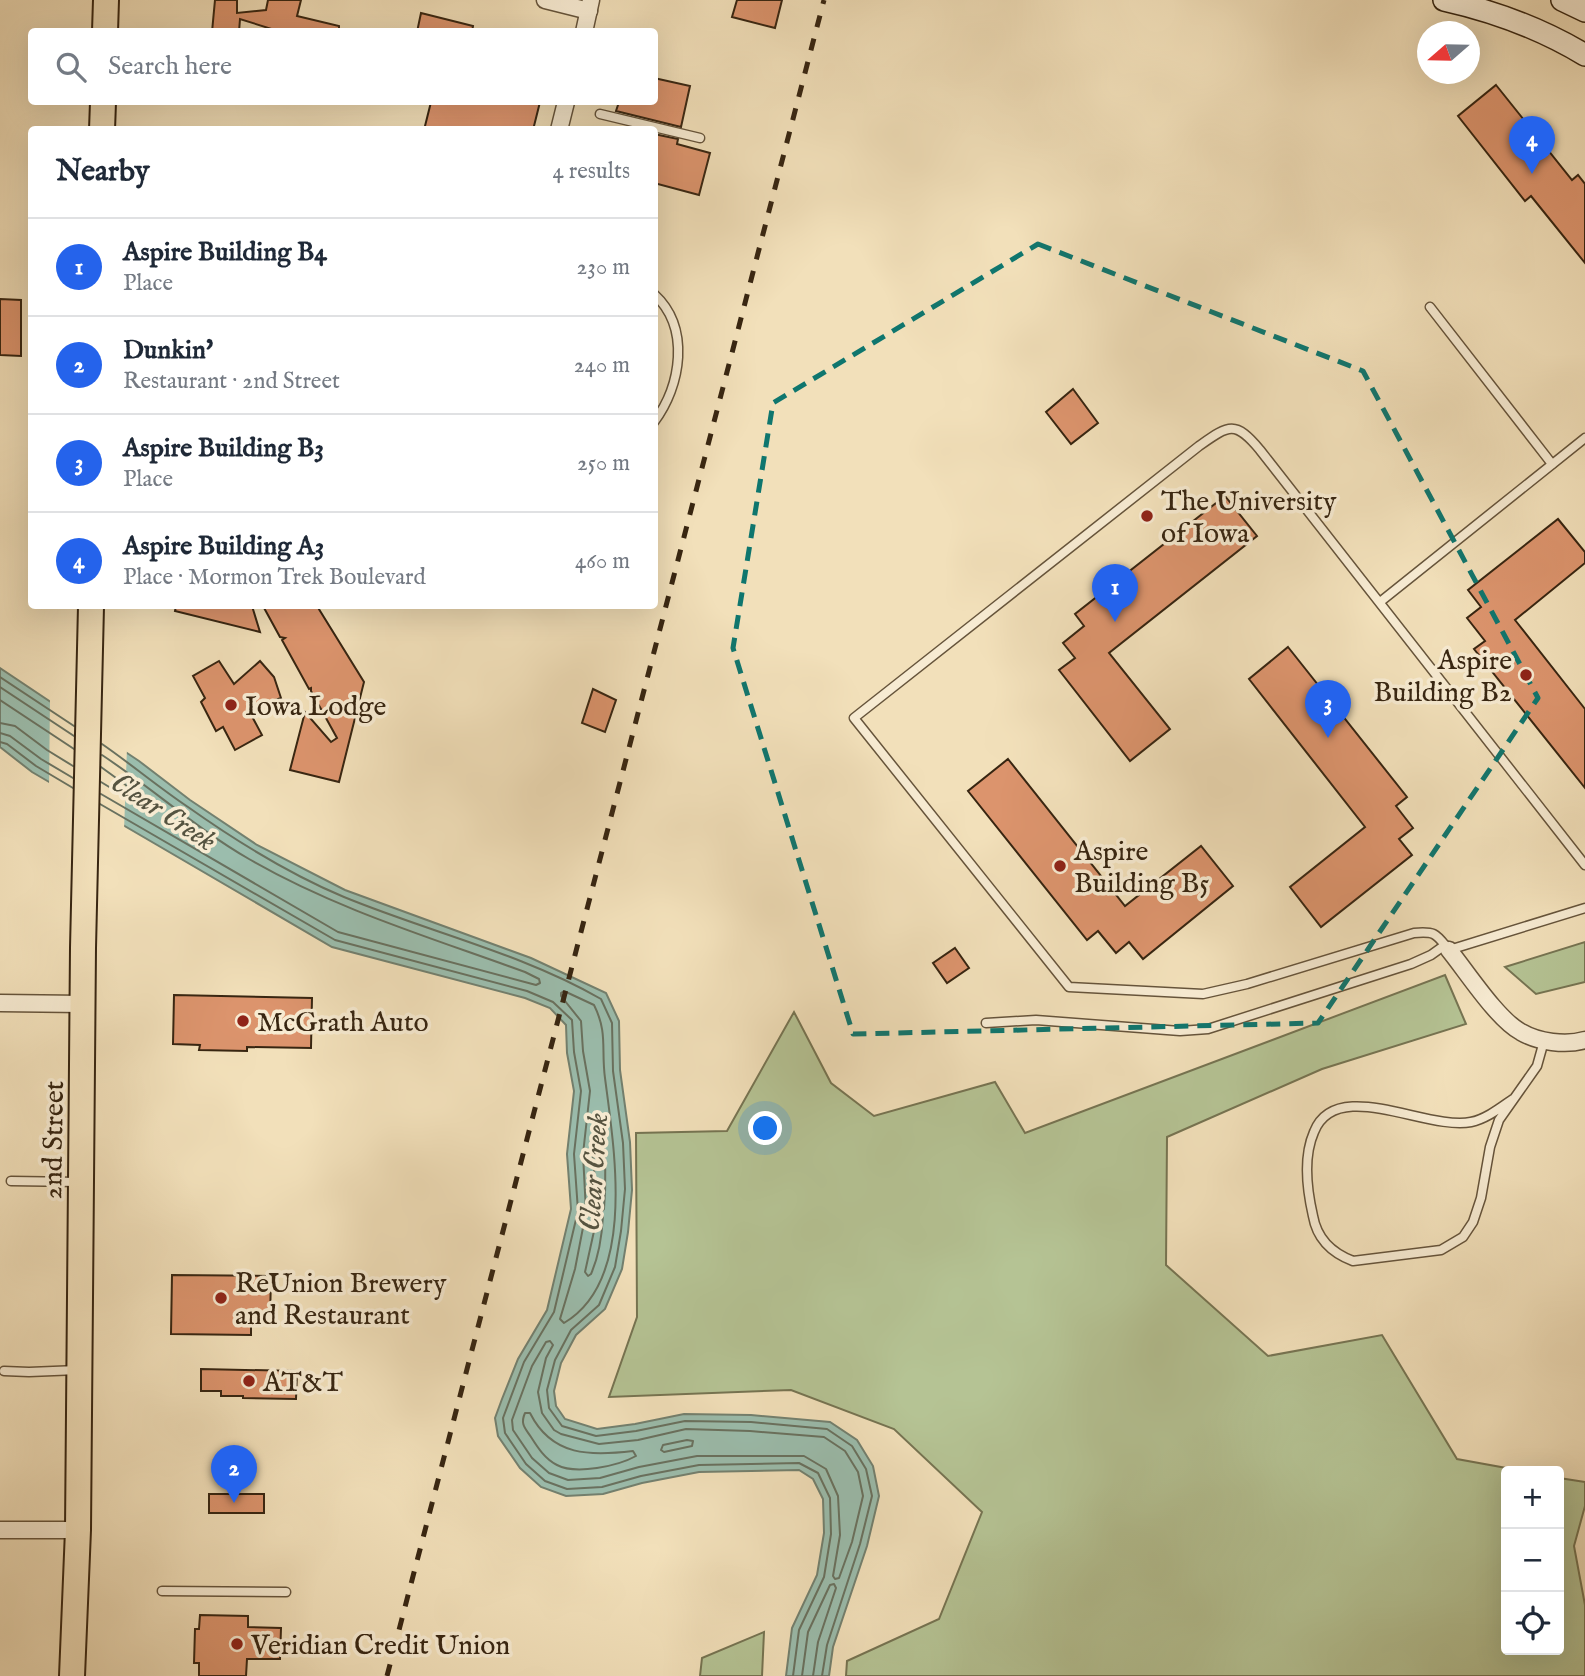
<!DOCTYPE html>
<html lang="en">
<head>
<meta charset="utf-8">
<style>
  body { margin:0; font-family:"IM FELL English",serif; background:#f6f6f7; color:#1f2937 }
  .controls { position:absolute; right:21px; bottom:21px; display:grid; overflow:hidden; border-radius:7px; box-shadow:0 7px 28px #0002 }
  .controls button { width:63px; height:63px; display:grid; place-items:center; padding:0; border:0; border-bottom:2px solid #e0e1e3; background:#fff; color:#1f2937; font:35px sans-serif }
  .compass { position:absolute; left:1417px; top:21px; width:63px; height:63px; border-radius:50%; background:#fff; box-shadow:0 7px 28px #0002; rotate:250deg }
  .you { position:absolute; left:766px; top:1129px; width:24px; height:24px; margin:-18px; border:5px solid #fff; border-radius:50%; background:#1a73e8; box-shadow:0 0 0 10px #1a73e833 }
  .badge { display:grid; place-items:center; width:46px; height:46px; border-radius:50%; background:#2563eb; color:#fff; font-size:23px; font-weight:700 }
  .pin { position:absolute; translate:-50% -58px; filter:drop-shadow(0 2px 4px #0008) }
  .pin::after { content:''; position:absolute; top:37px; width:24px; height:21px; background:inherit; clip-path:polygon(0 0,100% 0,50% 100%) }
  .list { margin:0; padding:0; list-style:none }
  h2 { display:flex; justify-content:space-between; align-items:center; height:91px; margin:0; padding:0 28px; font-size:30px }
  h2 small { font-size:23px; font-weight:400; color:#747a83 }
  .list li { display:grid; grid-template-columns:46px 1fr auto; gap:21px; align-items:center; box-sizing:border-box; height:98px; padding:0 28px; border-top:2px solid #e0e1e3 }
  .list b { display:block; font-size:26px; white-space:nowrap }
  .list p { margin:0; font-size:23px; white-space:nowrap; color:#747a83 }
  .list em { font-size:23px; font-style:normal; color:#747a83 }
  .icon { flex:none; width:38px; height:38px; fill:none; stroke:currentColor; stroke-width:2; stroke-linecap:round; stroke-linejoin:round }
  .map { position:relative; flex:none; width:1585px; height:1676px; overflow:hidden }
  .search { position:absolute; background:#fff; box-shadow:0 7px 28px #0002; left:28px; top:28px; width:630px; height:77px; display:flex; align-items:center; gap:18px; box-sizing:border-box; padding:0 24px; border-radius:7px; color:#747a83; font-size:26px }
  .panel { position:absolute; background:#fff; box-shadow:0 7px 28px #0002; left:28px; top:126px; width:630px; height:483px; border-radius:7px }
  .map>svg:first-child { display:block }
  .green { fill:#b5c394; stroke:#767452; stroke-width:2 }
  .water { fill:#9bbdad; stroke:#73806f; stroke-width:2 }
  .pier { fill:#f2e0ba }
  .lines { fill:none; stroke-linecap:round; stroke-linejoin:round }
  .shore { stroke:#69715f; stroke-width:2 }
  .building { fill:#dc946d; stroke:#372511; stroke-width:2 }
  .lane-casing { stroke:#66543b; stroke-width:11 }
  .street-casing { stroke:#66543b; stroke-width:19 }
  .secondary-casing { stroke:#372511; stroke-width:24 }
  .primary-casing { stroke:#372511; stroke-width:28 }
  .lane { stroke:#f7ebd2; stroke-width:8 }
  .street { stroke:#f7ebd2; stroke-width:16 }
  .secondary { stroke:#f7ebd2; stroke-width:21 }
  .primary { stroke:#f2e0ba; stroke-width:24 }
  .rail { stroke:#372511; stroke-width:5; stroke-dasharray:12 12; stroke-linecap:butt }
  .marked { fill:none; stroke:#0f766e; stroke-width:5; stroke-dasharray:14 9; stroke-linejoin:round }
  .poi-dot { fill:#8f2418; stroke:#f7ebd2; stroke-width:2.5 }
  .labels { text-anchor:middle; stroke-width:7; stroke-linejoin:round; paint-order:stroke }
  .poi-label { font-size:28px; fill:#372511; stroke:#f7ebd2; text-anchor:start }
  .street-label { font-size:28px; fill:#372511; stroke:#f7ebd2 }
  .water-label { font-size:30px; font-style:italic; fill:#555340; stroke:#f7ebd2 }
</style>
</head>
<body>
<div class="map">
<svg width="1585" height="1676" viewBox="0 0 1585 1676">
  <rect width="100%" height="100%" fill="#f2e0ba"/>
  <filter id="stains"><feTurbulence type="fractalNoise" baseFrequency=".00286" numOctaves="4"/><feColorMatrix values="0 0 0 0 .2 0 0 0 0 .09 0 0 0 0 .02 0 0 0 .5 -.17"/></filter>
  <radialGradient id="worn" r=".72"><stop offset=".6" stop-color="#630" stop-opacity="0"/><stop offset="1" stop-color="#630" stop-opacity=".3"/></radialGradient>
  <!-- green -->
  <g class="green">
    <path d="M1585,942V982L1536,994L1505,967Z"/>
    <path d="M1445,975L1466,1024L1322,1069L1167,1137L1166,1265L1268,1356L1382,1335L1457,1459L1523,1471H1506V1650H1559V1478L1585,1482V1506L1574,1546L1585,1605V1676H846L847,1661L939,1619L982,1512L894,1429L791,1390L609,1397L637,1317L636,1133L727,1131L794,1012L831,1083L874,1116L995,1082L1025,1133Z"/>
    <path d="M764,1632L762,1676H700L702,1658Z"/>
  </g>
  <!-- water -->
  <path class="water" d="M0,668L139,761L190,800L257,845L345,890L531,958L606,993L619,1021L620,1070L630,1142L632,1190L628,1232L622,1269L605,1309L576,1335L561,1363L554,1391L556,1406L565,1419L597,1429L635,1424L684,1414L751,1415L830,1422L857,1440L873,1466L879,1496L867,1546L833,1647L829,1676H786L792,1628L817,1575L824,1533L823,1499L813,1479L799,1470L699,1472L642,1483L603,1494L566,1496L541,1487L520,1468L498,1436L495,1418L502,1399L518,1359L547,1310L571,1209L567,1154L574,1091L567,1053L566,1025L550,1008L525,998L332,947L32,772L0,747Z"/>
  <!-- pier -->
  <path class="pier" d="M50,698L127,748L124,831L49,786Z"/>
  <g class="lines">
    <!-- shore -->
    <g class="shore">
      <path d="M0,677L74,726"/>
      <path d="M0,687L74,736"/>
      <path d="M0,700L74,749"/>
      <path d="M0,723L15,726L47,750L73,766"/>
      <path d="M0,733L10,736L41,759L73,778"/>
      <path d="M0,742L7,744L36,766L73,788"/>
      <path d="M102,744C131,764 158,787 188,807C236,841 289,874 344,897C429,932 521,953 601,999L612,1023L613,1071L623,1143L625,1189L621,1231L615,1267L599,1305L571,1330L555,1360L547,1390L549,1408L562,1426L596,1436L636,1431L685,1421L751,1422L827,1429L852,1446L866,1469L872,1496L860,1544L827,1645L822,1676"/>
      <path d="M101,782L152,813L157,811L156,807L101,767"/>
      <path d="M101,794L338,932L536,985L540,983L539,979L525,972C432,938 335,909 249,859C197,829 152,788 102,755"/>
      <path d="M100,804L335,940L527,991L553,1002L572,1020L574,1052L581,1091L574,1154L578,1211L554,1312L524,1362L503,1418L505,1433L526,1464L545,1481L567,1489L602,1487L641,1476L699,1465L799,1463L818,1473L830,1498L831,1534L824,1577L799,1630L793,1676"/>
      <path d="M564,991L594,1005C608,1033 601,1049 605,1078C614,1148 637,1280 564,1323L560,1319L575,1269L586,1212L583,1154L590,1091L583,1051L581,1021L561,996V993Z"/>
      <path d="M599,1133L602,1135C606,1159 606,1185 604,1209L601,1212L597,1209L593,1155L595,1136Z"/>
      <path d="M598,1213L603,1216C602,1235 599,1256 591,1274L588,1276L585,1272Z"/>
      <path d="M550,1341L553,1345L546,1358L538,1392L542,1413L554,1430L561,1434L599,1444L638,1440L686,1429L750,1431L824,1437L845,1451L858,1472L863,1496L852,1542L839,1578L835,1579L833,1576L840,1535L838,1496L826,1469L804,1456H697L639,1467L600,1478L568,1480L549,1473L532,1458L513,1430L512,1420L532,1366L546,1342Z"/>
      <path d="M525,1413H530C552,1457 591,1456 633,1451L636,1456C618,1466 576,1475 557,1465C545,1459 538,1448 531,1437C525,1428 520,1424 525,1413Z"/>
      <path d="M687,1440L693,1441L692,1446L664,1452L661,1450L663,1445Z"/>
      <path d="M802,1676L808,1632L830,1585L834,1584L836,1588L818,1642L813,1676"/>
    </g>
  </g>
  <!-- building -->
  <g class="building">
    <path d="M215,0H237V13L266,10L268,0H301L297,16L339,26V32H281L240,19L239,32H212Z"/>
    <path d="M737,0H782L775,28L732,17Z"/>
    <path d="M421,13L473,26L472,32H417Z"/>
    <path d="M654,78L690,86L681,127L616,111L619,102H654Z"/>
    <path d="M1496,85L1572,180L1578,175L1585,184V263L1531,196L1525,201L1458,116Z"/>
    <path d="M431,102H540L533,130H424Z"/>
    <path d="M654,134L678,139L677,144L710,153L699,195L654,183Z"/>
    <path d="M0,299L21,300V356L0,355Z"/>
    <path d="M1073,389L1098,423L1071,444L1046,412Z"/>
    <path d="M1225,496L1257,536L1109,653L1170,729L1130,761L1059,670L1075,658L1063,643L1084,626L1075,614Z"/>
    <path d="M1558,519L1585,552V563L1515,620L1585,709V788L1474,649L1485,641L1467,618L1481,607L1468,590Z"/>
    <path d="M176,606H252L260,632L175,611Z"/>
    <path d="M263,606H317L364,682L339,782L290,770L305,712L331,742L337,738L311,691V688L309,689L282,640L285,638L280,637Z"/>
    <path d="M1288,647L1407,797L1396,806L1413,828L1399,839L1412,855L1321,927L1290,887L1365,827L1249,679Z"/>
    <path d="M219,661L234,684L260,661L274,677L281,698L248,709L262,735L235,750L223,727L216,731L201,702L205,698L193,676Z"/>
    <path d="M593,689L616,700L605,732L582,723Z"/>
    <path d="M1008,759L1125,906L1201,846L1233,886L1143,959L1129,942L1116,953L1098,931L1087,940L968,791Z"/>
    <path d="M955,948L969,968L947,983L933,963Z"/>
    <path d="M174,995L312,998L311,1048L247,1047V1051L199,1050L200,1045L173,1044Z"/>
    <path d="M172,1275L271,1276L270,1319H251V1335L171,1334Z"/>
    <path d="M201,1369L297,1371L296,1399L243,1398V1396H221V1391H201Z"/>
    <rect x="209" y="1494" width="55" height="19"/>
    <path d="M200,1615L248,1616V1627L281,1628L280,1659H247L246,1676H199V1663H194L195,1629H199Z"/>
  </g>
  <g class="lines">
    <!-- lane casing -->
    <g class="lane-casing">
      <g id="lane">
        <path d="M600,114L700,138"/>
        <path d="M654,294C691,328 681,386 654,422"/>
        <path d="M1430,307L1552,464"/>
        <path d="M1380,602L1585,438"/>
        <path d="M1585,865L1260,450C1235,420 1229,425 1199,446L854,718L1069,987L1203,994L1247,984L1414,933C1436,931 1436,934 1449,950L1585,908"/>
        <path d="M986,1023L1036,1020L1180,1031L1208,1029L1411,964L1431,955L1445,945"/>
        <path d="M1513,1099C1500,1108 1486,1119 1471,1122C1427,1131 1336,1076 1314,1132C1303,1157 1307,1190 1313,1216C1317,1239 1332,1253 1353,1261L1441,1250L1463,1237L1473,1222L1481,1198L1490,1147L1499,1120L1537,1066L1544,1041"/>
        <path d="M11,1181L79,1182"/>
        <path d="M4,1371L29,1372L78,1370"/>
        <path d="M162,1591L286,1592"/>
      </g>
    </g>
    <!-- street casing -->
    <g class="street-casing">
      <g id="street">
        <path d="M545,0L589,11"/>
        <path d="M584,32L591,0"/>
        <path d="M559,130L566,102"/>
        <path d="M1449,950C1467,972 1497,1019 1521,1032C1538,1042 1566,1046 1585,1040"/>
        <path d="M0,1003L83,1004"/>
        <path d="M0,1530H78"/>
      </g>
    </g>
    <!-- secondary casing -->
    <g class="secondary-casing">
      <g id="secondary">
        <path d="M1444,0C1493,11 1542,29 1585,55"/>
        <path d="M1562,0L1585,11"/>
      </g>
    </g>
    <!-- primary casing -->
    <g class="primary-casing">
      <g id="primary">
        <path d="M105,32L106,0"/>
        <path d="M102,130L103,102"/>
        <path d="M72,1676L78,1530L83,948L91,606"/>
      </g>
    </g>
    <!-- lane -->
    <use href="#lane" class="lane"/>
    <!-- street -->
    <use href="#street" class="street"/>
    <!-- secondary -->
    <use href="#secondary" class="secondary"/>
    <!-- primary -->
    <use href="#primary" class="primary"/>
    <!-- rail -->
    <path class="rail" d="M387,1676L824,0"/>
  </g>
  <!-- marked area -->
  <path class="marked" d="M1038,244L1363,371L1538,698L1318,1023L853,1034L733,648L773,403Z"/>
  <!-- markers -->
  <g class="poi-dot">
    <circle cx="1147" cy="516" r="7"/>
    <circle cx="1526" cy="675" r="7"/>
    <circle cx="231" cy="705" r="7"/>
    <circle cx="1060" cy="866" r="7"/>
    <circle cx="243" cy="1021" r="7"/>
    <circle cx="221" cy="1298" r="7"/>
    <circle cx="249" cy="1381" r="7"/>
    <circle cx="237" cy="1644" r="7"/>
  </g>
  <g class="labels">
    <!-- poi labels -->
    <g class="poi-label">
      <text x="1161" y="510">The University<tspan x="1161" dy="32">of Iowa</tspan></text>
      <text x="1512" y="669" text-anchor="end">Aspire<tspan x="1512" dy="32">Building B2</tspan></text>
      <text x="245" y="715">Iowa Lodge</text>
      <text x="1074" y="860">Aspire<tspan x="1074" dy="32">Building B5</tspan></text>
      <text x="257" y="1031">McGrath Auto</text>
      <text x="235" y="1292">ReUnion Brewery<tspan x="235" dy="32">and Restaurant</tspan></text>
      <text x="263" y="1391">AT&amp;T</text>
      <text x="251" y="1654">Veridian Credit Union</text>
    </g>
    <!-- street labels -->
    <g class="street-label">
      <text transform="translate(52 1140) rotate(-89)" y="10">2nd Street</text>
    </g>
    <!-- water labels -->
    <g class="water-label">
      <text transform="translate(164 811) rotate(33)" y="10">Clear Creek</text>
      <text transform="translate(593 1172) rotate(-86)" y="10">Clear Creek</text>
    </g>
  </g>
  <rect width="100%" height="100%" filter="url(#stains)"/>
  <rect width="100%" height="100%" fill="url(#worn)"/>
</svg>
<div class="controls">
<button>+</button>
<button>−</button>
<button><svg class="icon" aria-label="locate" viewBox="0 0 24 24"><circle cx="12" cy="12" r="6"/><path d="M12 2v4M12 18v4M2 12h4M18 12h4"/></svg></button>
</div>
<svg class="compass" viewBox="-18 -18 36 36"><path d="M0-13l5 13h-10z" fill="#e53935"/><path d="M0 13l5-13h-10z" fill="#747a83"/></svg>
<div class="you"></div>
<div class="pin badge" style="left:1115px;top:622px">1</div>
<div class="pin badge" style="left:234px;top:1503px">2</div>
<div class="pin badge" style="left:1328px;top:738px">3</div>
<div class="pin badge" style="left:1532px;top:174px">4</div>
<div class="search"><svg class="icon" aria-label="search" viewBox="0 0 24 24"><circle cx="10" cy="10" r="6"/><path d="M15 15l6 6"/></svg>Search here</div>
<section class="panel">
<h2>Nearby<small>4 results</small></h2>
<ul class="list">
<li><span class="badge">1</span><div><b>Aspire Building B4</b><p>Place</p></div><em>230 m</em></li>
<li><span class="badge">2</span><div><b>Dunkin'</b><p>Restaurant · 2nd Street</p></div><em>240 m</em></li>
<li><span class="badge">3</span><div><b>Aspire Building B3</b><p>Place</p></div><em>250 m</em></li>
<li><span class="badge">4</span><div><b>Aspire Building A3</b><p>Place · Mormon Trek Boulevard</p></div><em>460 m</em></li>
</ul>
</section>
</div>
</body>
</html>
